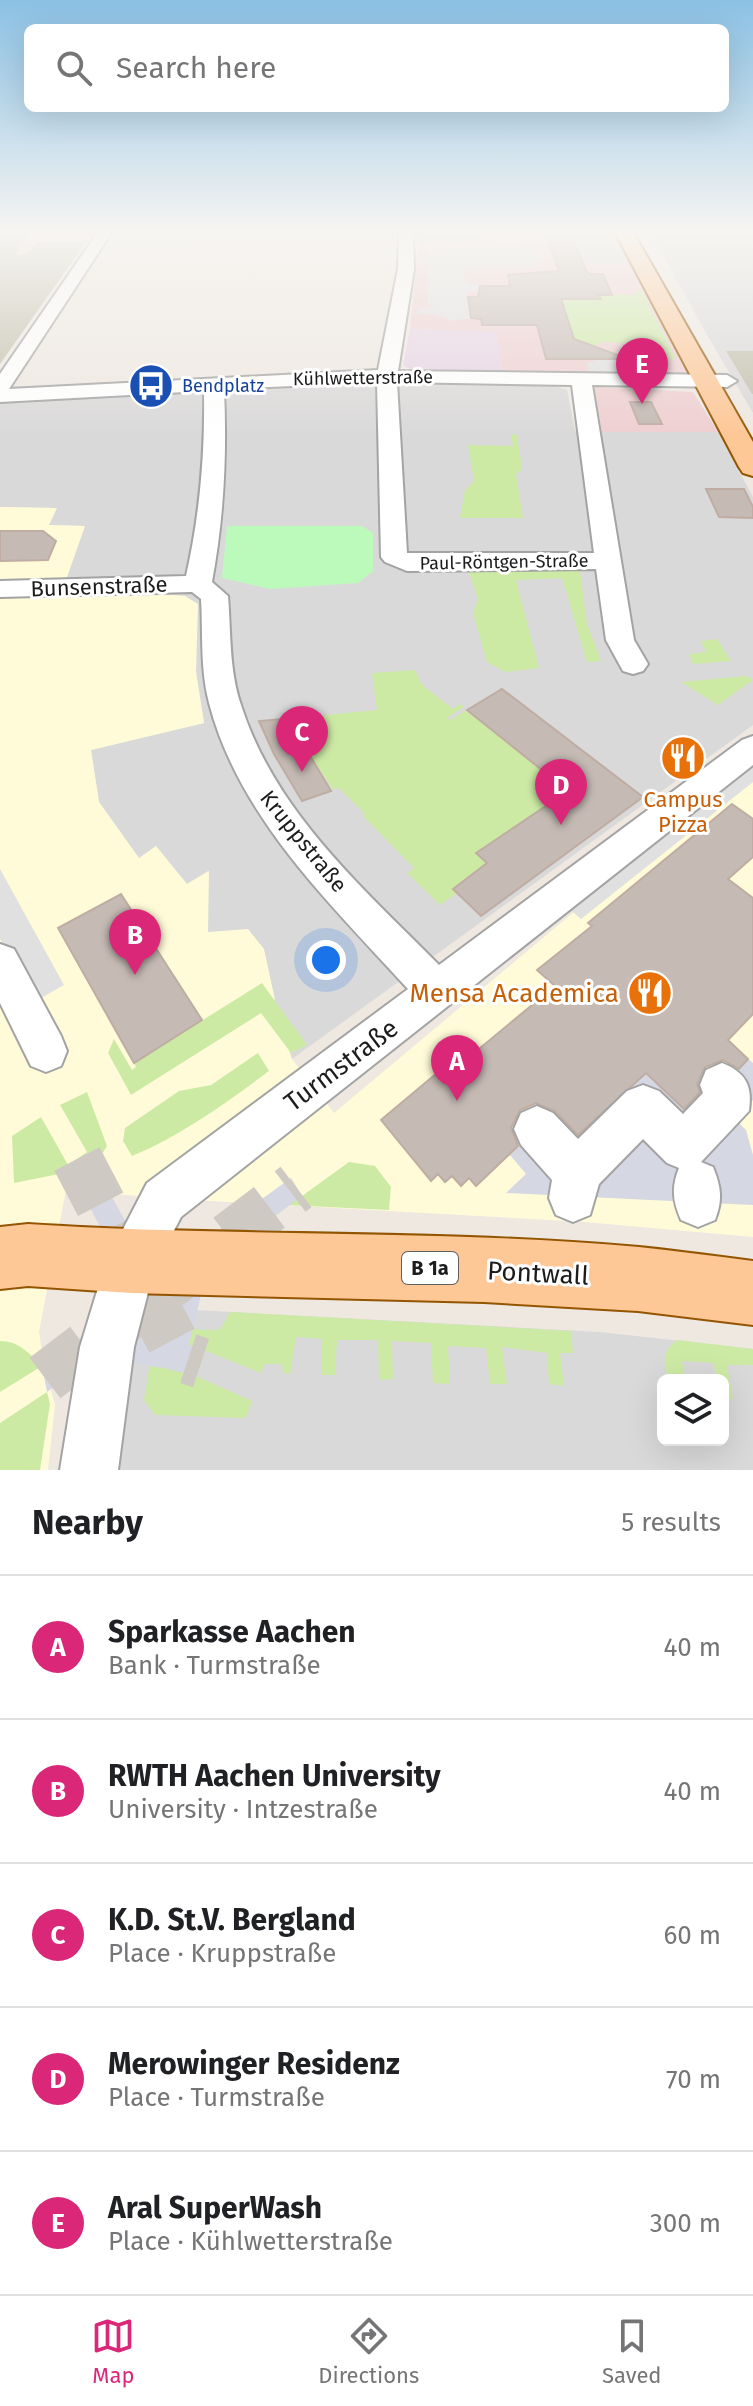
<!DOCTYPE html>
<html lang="en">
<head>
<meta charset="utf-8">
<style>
  body { margin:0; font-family:"Fira Sans",sans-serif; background:#f6f6f6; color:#202124 }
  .controls { position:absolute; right:24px; bottom:24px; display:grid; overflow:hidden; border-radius:12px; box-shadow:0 8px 32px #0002 }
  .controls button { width:72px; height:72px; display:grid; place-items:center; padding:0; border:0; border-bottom:2px solid #e0e0e0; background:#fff; color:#202124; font:40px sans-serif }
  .you { position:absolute; left:326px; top:960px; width:28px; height:28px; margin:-20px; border:6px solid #fff; border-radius:50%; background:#1a73e8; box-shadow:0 0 0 12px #1a73e833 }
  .badge { display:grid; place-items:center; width:52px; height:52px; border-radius:50%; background:#db2777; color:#fff; font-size:26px; font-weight:700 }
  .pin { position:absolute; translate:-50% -66px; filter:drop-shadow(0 2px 4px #0008) }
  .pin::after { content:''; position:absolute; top:42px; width:28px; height:24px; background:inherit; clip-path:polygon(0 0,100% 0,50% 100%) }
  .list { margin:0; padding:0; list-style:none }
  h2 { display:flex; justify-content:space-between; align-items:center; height:104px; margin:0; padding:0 32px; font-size:34px }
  h2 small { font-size:26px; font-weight:400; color:#757577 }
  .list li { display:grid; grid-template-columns:52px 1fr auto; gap:24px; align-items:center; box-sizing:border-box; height:144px; padding:0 32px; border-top:2px solid #e0e0e0 }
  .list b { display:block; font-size:30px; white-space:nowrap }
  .list p { margin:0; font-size:26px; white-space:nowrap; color:#757577 }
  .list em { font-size:26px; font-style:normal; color:#757577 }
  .icon { flex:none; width:44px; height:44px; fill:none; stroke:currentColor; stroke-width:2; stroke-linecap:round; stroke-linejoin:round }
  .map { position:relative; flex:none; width:753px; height:1470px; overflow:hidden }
  .search { position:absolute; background:#fff; box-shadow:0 8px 32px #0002; left:24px; right:24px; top:24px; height:88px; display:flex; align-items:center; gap:20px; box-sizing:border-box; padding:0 28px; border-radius:12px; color:#757577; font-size:30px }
  .sheet { height:824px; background:#fff }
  nav { display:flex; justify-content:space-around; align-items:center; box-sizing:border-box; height:112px; border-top:2px solid #e0e0e0; background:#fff; font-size:22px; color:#757577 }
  nav a { display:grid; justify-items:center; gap:4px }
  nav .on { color:#db2777 }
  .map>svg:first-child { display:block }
  .residential { fill:#dad9d9; fill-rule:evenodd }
  .commercial { fill:#efcfd1 }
  .industrial { fill:#e7d3e5 }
  .education { fill:#fffbd8 }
  .construction { fill:#c2c0ac }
  .grass { fill:#cdeaa5 }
  .park { fill:#bcfabb }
  .parking { fill:#e0e0e0 }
  .plaza { fill:#d5d7e3 }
  .building { fill:#c5bab4; stroke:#bfada3; stroke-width:2 }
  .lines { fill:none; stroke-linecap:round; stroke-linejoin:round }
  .minor-tunnel { stroke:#cec9c3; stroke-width:51; stroke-dasharray:51 26; stroke-linecap:butt }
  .minor-casing { stroke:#a3a3a3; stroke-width:4 }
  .major-casing { stroke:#935500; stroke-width:4 }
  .minor { fill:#fff; fill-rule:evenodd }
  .major { fill:#fdc796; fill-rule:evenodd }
  .labels { text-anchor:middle; stroke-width:6; stroke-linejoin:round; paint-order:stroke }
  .far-street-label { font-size:18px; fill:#1c1c1c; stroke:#fff }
  .far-transit-label { font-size:18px; fill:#164399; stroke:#fff; text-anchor:start }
  .shield { fill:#fff; stroke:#606060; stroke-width:2 }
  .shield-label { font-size:20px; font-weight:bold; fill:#1c1c1c }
  .street-label { font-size:22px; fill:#1c1c1c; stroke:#fff }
  .food-label { font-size:22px; fill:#c56008; stroke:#fff }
  .near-food-label { font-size:26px; fill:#c56008; stroke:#fff; text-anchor:end }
  .near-street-label { font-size:26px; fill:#1c1c1c; stroke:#fff }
</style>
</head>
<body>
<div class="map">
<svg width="753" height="1470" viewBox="0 0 753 1470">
  <rect width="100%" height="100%" fill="#eee8e1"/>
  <!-- residential -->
  <g class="residential">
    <path d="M416,232H484L486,245L418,244Z"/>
    <path d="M545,232H619L635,264L564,263Z"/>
    <path d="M651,232H753V413L702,326Z"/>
    <path d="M373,380L550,384L567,390L575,431L718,432L753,497V725L292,1059L273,1002L208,932V871L187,884L139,859L99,802L91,750L204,723L196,672V630L174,595L59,597L84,526L48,525L56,508L0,507V400Z"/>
    <path d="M177,1309L600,1332L753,1349V1470H118L134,1356ZM663,1380H723V1440H663Z"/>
  </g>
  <!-- commercial -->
  <g class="commercial">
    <path d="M19,232H94L86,242H36L26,254L14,255L28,233Z"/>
    <path d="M484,232H545L564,263L635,264L688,373L674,376L510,374L501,371L497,332L410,329L418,244L486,245Z"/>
    <path d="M594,387L693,392L718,432H602Z"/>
  </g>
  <!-- industrial -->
  <g class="industrial">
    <path d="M118,232H394V245L113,239Z"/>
    <path d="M410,329L497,332L501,371L410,369L403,365Z"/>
  </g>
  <!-- education -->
  <path class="education" d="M0,507L57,508L49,525L85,526L60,597L174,595L185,596L198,604L196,672L204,723L91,750L99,802L139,858L156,846L187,884L209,871L208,932L248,929L264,949L275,1000L273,1003L292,1059L334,1113L753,762V1237L585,1222L174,1199L66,1190L39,1332L44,1365L55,1405L48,1470H0Z"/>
  <!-- construction -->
  <g class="construction">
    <path d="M0,232H29L15,255L26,254L36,242H86L0,364Z"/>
    <path d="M726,351H753V394H752Z"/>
  </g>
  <!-- grass -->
  <g class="grass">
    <path d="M635,291L642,292L676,359H640L638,356L643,355L641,349H635L632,344L603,342L592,347L574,339L551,308L572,299H600L601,294L636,295Z"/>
    <path d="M511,434L517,435L522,469L516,474L523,518H460L465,490L474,481L468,445L513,446Z"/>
    <path d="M579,565L587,624L601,661L587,662L562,578L516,580L539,668L505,672L487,662L473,613L478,599L467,567Z"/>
    <path d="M717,639L731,661L693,664L689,654L706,652L701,641Z"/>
    <path d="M415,670L422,685L453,709L460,704L464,707L447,718L450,720L467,710L568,791L477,853L487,863L461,882L457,893L440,905L407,873L414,868L363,816L365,814L339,788L333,790L303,744L317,739L304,717L377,710L372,673Z"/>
    <path d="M747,676L753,680L718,705L681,682Z"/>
    <path d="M262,983L307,1045L291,1053L261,1013L131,1095L108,1053L114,1039L132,1070L136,1067L134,1063Z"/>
    <path d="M258,1053L269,1071C226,1103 182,1135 132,1156L123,1141L125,1128L179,1091L211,1085Z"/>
    <path d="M87,1092L107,1146L94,1167L14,1183L12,1136L41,1117L68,1165L87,1152L60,1105Z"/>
    <path d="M349,1162L375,1166L391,1187L389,1210L265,1204L291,1178L302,1196Z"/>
    <path d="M230,1312L571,1331L573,1353H560L564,1386L549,1384L547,1353L502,1347L507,1384H490L486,1348L448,1346L450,1384L433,1383L431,1343L392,1341L393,1379L379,1380L378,1340H337L335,1375H322V1339L296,1337L290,1374L283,1373L282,1364H264L261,1373L206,1351L196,1376L252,1401L246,1418L155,1415L144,1400L151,1357L177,1329L220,1330Z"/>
    <path d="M678,1340L753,1349V1365H727L733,1399L723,1398V1380H717L713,1363L682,1361L685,1380H670C662,1365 662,1349 678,1340Z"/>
    <path d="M0,1341C19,1341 29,1353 42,1366L0,1392Z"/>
    <path d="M47,1392L50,1404L40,1470H0V1423Z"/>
  </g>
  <!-- park -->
  <path class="park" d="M227,526H362L373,533V571L358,583L270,589L222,578Z"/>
  <!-- parking -->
  <g class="parking">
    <path d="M436,247L528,248L530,252H538L541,261H534L535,267H463L466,283L480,286L481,290L466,292L471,318L453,321L434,314H418V309L438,306L428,304V267L435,266L420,263L421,259L436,258L429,257V249Z"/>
    <path d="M602,358L640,359L647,372L589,371L586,364Z"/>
    <path d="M753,762V782L581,919L567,907Z"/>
    <path d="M0,869L64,985L34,1002L0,939Z"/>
  </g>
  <!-- plaza -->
  <g class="plaza">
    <path d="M748,1059L753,1063V1100L735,1119L746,1130L753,1155V1205L506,1193L526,1174L510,1155L541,1125L566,1151L646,1073L692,1117Z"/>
    <path d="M87,1153L131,1231L204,1241L291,1178L302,1196L208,1266L189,1345L206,1350L195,1376L164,1368L95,1359L47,1392L42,1366L94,1329L115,1255L68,1166Z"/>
  </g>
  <!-- building -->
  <g class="building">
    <path d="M545,232H570L586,271L590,274H603L612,295H598L601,299H561L574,339L623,357L622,359H546L537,325H482L481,319L471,318L468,297H478L480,286H510L508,275L559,271Z"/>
    <path d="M630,402H651L662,424H639Z"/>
    <path d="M706,489H744L753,507V518L719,517Z"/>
    <path d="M0,531H43L56,541L48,560L0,561Z"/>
    <path d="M502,689L643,797L481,916L453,889L487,863L476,853L568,791L467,710Z"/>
    <path d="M304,717L317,739L303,744L331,791L302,801L274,754L259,721Z"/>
    <path d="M732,804L753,819V857L728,879L753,898V1014L728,1040L748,1059L739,1069L723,1060L705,1067L697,1084L700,1092L684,1109L646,1073L578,1135L555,1111L536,1103L520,1110L511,1128L518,1146L476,1186L469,1178L461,1186L452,1176L445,1182L438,1174L431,1181L381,1120L462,1052L468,1058L555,986L537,970L592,926L588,923Z"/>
    <path d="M121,894L202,1020L134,1063L58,928Z"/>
  </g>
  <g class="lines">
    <!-- minor-tunnel -->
    <g class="minor-tunnel">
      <path d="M77,1159L180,1356L201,1363"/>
      <path d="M45,1378L296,1187"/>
    </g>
    <!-- minor casing -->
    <g class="minor-casing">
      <g id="minor">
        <path d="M98,232H112L9,389L378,370L398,269L399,232H413L414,269L398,371L727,375L737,381L727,387L592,385L634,640L648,664L643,671L633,674L623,671L606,640L596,569L407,571L385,562L381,557L377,382L224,389C227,455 224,517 212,582L228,596C231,632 229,670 241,705C275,812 363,888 439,965L742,740L753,736V765L181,1217L154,1269L134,1347L118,1470H60L80,1347L106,1262L147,1183L408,989C331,904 239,818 209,703C200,669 203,633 201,599L192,592L0,597V581L186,576C200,514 205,454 204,391L0,402V374ZM397,382L572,385L594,553H407Z"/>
        <path d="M0,944L14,949L61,1036L67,1051L61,1066L46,1072L31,1066L0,1003Z"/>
        <path d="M722,1063C745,1072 753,1085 749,1111L701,1162L713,1167C721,1187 723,1200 715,1220L698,1227L681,1220C673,1201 671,1188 679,1168L667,1163L643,1139L599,1184L590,1215L573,1222L556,1215L549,1198L552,1180L521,1145L514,1129L521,1113L537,1106L553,1113L578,1139L627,1091L643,1085L659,1091L683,1114L703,1093L700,1085L706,1070Z"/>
      </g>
    </g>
    <!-- major casing -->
    <g class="major-casing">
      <g id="major">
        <path d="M615,232H633L753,442V476L743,473L739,467Z"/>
        <path d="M28,1224C231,1237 436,1229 639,1247C677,1251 715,1256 753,1261V1325L638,1311L484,1302L131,1293L28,1286L0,1289V1227Z"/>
      </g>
    </g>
    <!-- minor -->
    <use href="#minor" class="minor"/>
    <!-- major -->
    <use href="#major" class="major"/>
  </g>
  <!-- sky -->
  <linearGradient id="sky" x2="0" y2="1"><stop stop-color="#8bc1e4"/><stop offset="0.53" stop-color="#f7f5f2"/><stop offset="1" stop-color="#f7f5f2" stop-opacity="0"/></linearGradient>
  <rect width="753" height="438" fill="url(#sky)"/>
  <!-- icons -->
  <defs>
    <g id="bus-disc" transform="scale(2.3)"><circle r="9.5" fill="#1a4fb4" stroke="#fff"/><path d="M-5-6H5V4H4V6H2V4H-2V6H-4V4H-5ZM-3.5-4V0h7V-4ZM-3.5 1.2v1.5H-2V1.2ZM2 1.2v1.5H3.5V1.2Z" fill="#fff"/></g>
    <g id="restaurant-disc" transform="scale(2.3)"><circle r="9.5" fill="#e8710a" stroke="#fff"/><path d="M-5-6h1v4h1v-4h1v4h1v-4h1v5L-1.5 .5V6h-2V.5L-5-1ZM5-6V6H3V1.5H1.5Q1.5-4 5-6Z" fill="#fff"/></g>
  </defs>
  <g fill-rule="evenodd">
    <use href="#bus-disc" x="151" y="386"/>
    <use href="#restaurant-disc" x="683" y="758"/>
    <use href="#restaurant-disc" x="650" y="993"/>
  </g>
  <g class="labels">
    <!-- far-street labels -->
    <g class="far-street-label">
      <text transform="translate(363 378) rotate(-1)" y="6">Kühlwetterstraße</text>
      <text transform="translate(504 562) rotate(-1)" y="6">Paul-Röntgen-Straße</text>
    </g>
    <!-- far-transit labels -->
    <g class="far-transit-label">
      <text x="182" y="392">Bendplatz</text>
    </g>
    <!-- shield labels -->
    <rect class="shield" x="402" y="1252" width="56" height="32" rx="6"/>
    <g class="shield-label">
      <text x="430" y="1275">B 1a</text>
    </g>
    <!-- street labels -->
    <g class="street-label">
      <text transform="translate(99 586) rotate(-2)" y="8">Bunsenstraße</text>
      <text transform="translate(304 841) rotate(51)" y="8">Kruppstraße</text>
    </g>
    <!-- food labels -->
    <g class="food-label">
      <text x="683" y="807">Campus<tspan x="683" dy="25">Pizza</tspan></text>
    </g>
    <!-- near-food labels -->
    <g class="near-food-label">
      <text x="619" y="1002">Mensa Academica</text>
    </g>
    <!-- near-street labels -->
    <g class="near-street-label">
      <text transform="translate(341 1065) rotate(-37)" y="9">Turmstraße</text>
      <text transform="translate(538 1273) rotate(3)" y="9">Pontwall</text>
    </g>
  </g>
</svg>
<div class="controls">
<button><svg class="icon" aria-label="layers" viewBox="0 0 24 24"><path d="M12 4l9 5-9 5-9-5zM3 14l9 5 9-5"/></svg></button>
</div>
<div class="you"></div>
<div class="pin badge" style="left:457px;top:1101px">A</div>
<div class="pin badge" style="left:135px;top:975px">B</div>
<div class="pin badge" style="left:302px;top:772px">C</div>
<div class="pin badge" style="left:561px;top:825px">D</div>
<div class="pin badge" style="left:642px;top:404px">E</div>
<div class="search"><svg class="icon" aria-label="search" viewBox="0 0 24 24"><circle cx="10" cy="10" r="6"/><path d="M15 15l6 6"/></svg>Search here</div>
</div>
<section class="sheet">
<h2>Nearby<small>5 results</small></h2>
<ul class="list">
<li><span class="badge">A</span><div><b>Sparkasse Aachen</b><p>Bank · Turmstraße</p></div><em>40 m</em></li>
<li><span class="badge">B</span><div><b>RWTH Aachen University</b><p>University · Intzestraße</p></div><em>40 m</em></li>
<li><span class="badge">C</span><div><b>K.D. St.V. Bergland</b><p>Place · Kruppstraße</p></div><em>60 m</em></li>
<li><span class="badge">D</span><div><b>Merowinger Residenz</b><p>Place · Turmstraße</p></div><em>70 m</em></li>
<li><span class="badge">E</span><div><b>Aral SuperWash</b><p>Place · Kühlwetterstraße</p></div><em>300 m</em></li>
</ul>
</section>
<nav>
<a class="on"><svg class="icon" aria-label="map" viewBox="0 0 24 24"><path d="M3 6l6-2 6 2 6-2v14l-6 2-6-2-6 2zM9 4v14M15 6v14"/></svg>Map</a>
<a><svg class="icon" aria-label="directions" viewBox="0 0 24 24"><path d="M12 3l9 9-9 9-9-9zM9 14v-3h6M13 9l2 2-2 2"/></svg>Directions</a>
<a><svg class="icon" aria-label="saved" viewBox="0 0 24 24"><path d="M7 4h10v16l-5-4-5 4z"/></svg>Saved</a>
</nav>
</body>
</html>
